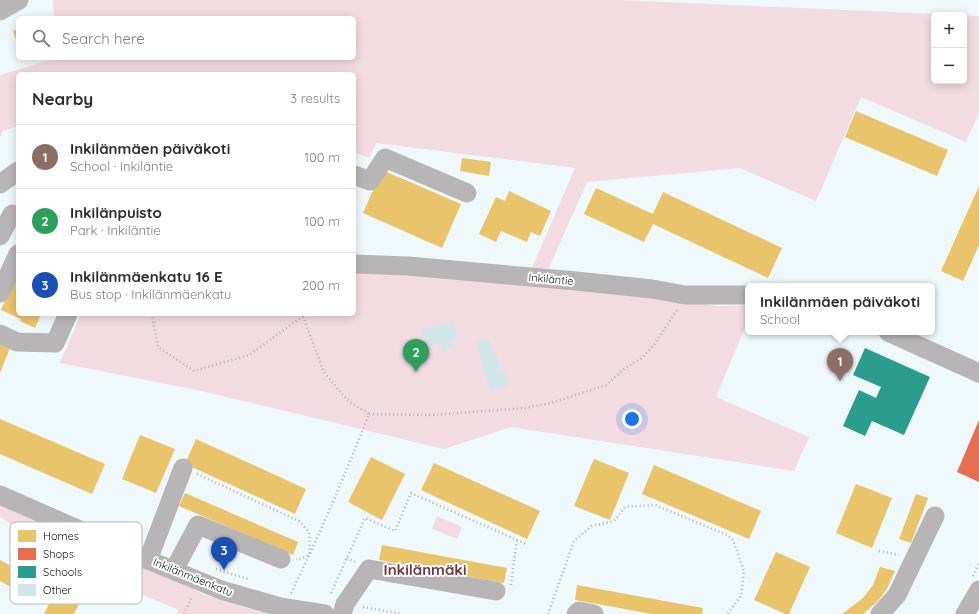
<!DOCTYPE html>
<html lang="en">
<head>
<meta charset="utf-8">
<style>
  body { margin:0; font-family:Quicksand,sans-serif; background:#f2f2f3; color:#2b2b33 }
  .controls { position:absolute; right:12px; top:12px; display:grid; overflow:hidden; border-radius:6px; box-shadow:0 2px 10px #0003 }
  .controls button { width:36px; height:36px; display:grid; place-items:center; padding:0; border:0; border-bottom:1px solid #e1e1e2; background:#fff; color:#2b2b33; font:20px sans-serif }
  .you { position:absolute; left:632px; top:419px; width:14px; height:14px; margin:-10px; border:3px solid #fff; border-radius:50%; background:#1a73e8; box-shadow:0 0 0 6px #1a73e833 }
  .badge { display:grid; place-items:center; width:26px; height:26px; border-radius:50%; background:#b45309; color:#fff; font-size:13px; font-weight:700 }
  .pin { position:absolute; translate:-50% -33px; filter:drop-shadow(0 1px 2px #0008) }
  .pin::after { content:''; position:absolute; top:21px; width:14px; height:12px; background:inherit; clip-path:polygon(0 0,100% 0,50% 100%) }
  .popup { position:absolute; left:745px; top:283px; width:190px; height:52px; box-sizing:border-box; display:grid; place-content:center; border-radius:6px; background:#fff; filter:drop-shadow(0 1px 3px #0005); font-size:13px; white-space:nowrap; color:#7c7c81 }
  .popup b { font-size:15px; color:#2b2b33 }
  .popup::after { content:''; position:absolute; left:50%; top:100%; margin-left:-8px; border:8px solid transparent; border-top-color:#fff }
  .list { margin:0; padding:0; list-style:none }
  h2 { display:flex; justify-content:space-between; align-items:center; height:52px; margin:0; padding:0 16px; font-size:17px }
  h2 small { font-size:13px; font-weight:400; color:#7c7c81 }
  .list li { display:grid; grid-template-columns:26px 1fr auto; gap:12px; align-items:center; box-sizing:border-box; height:64px; padding:0 16px; border-top:1px solid #e1e1e2 }
  .list b { display:block; font-size:15px; white-space:nowrap }
  .list p { margin:0; font-size:13px; white-space:nowrap; color:#7c7c81 }
  .list em { font-size:13px; font-style:normal; color:#7c7c81 }
  .icon { flex:none; width:22px; height:22px; fill:none; stroke:currentColor; stroke-width:2; stroke-linecap:round; stroke-linejoin:round }
  .map { position:relative; flex:none; width:979px; height:614px; overflow:hidden }
  .search { position:absolute; background:#fff; box-shadow:0 2px 10px #0003; left:16px; top:16px; width:340px; height:44px; display:flex; align-items:center; gap:10px; box-sizing:border-box; padding:0 14px; border-radius:6px; color:#7c7c81; font-size:15px }
  .panel { position:absolute; background:#fff; box-shadow:0 2px 10px #0003; left:16px; top:72px; width:340px; height:244px; border-radius:6px }
  .map>svg:first-child { display:block }
  .green { fill:#f3dce1; fill-rule:evenodd }
  .homes { fill:#e9c46a }
  .shops { fill:#e76f51 }
  .schools { fill:#2a9d8f }
  .building { fill:#d1e6e8 }
  .lines { fill:none; stroke-linecap:round; stroke-linejoin:round }
  .path { stroke:#b0b2b3; stroke-width:2.5; stroke-dasharray:1 3; stroke-linecap:butt }
  .minor { stroke:#b7b5b6; stroke-width:19 }
  .labels { text-anchor:middle; stroke-width:4; stroke-linejoin:round; paint-order:stroke }
  .street-label { font-size:11px; fill:#0a1213; stroke:#fff }
  .district-label { font-size:15px; font-weight:bold; fill:#78313f; stroke:#fff }
  .key { fill:#fff; stroke:#b6b8b8; stroke-width:1 }
  .key-label { font-size:11px; fill:#0a1213 }
</style>
</head>
<body>
<div class="map">
<svg width="979" height="614" viewBox="0 0 979 614">
  <rect width="100%" height="100%" fill="#eff8fa"/>
  <!-- green -->
  <g class="green">
    <path d="M53,0H619L979,16V113L966,142L861,97L816,201L740,168L587,182L549,268H532L575,168L376,143L369,158L354,152V74H18V126L3,131L0,137V75L57,58H354V18H54ZM934,15H964V81H934Z"/>
    <path d="M354,271L605,290L718,306L748,305V320L716,397L809,437L794,471L511,427L444,449L197,390L60,363L81,314H354Z"/>
    <path d="M0,501L113,551L205,595L268,614H177L179,610L100,577L61,553L40,601L18,587L44,545L0,517Z"/>
    <path d="M437,516L462,527L457,539L432,529Z"/>
  </g>
  <!-- homes -->
  <g class="homes">
    <path d="M18,29V45L13,31Z"/>
    <path d="M856,111L948,150L937,176L845,137Z"/>
    <path d="M462,158L491,162L489,176L460,171Z"/>
    <path d="M382,170L461,204L442,248L363,213Z"/>
    <path d="M979,186V245L963,281L941,271Z"/>
    <path d="M596,188L653,214L663,192L782,248L768,278L653,224L644,242L584,214Z"/>
    <path d="M509,191L551,211L540,236L531,232L527,242L501,231L496,242L479,234L496,197L505,201Z"/>
    <path d="M18,271V314H41L35,328L20,321L21,319L1,310Z"/>
    <path d="M0,344L10,348L0,373Z"/>
    <path d="M0,419L105,464L92,494L0,454Z"/>
    <path d="M140,435L175,449L156,493L122,479Z"/>
    <path d="M196,439L306,489L295,514L185,464Z"/>
    <path d="M371,457L405,474L382,520L348,502Z"/>
    <path d="M594,459L629,473L610,520L574,506Z"/>
    <path d="M434,463L540,511L527,539L421,490Z"/>
    <path d="M654,465L761,511L749,539L642,494Z"/>
    <path d="M856,484L892,498L872,548L836,533Z"/>
    <path d="M185,493L298,542L293,555L179,506Z"/>
    <path d="M916,494L928,498L911,543L899,539Z"/>
    <path d="M382,545L507,568L504,583L379,560Z"/>
    <path d="M776,552L810,567L789,614H785L754,600Z"/>
    <path d="M0,560L20,571L11,587L0,581Z"/>
    <path d="M880,567L895,571L887,589L877,602L863,614H842L863,598L873,585Z"/>
    <path d="M577,585L703,608L702,614H652L575,600Z"/>
    <path d="M63,596L79,604L74,614H44L52,598L60,602Z"/>
  </g>
  <!-- shops -->
  <path class="shops" d="M979,420V482L957,472Z"/>
  <!-- schools -->
  <path class="schools" d="M865,348L930,377L904,435L872,421L865,436L843,426L859,390L876,398L881,387L853,375Z"/>
  <!-- building -->
  <g class="building">
    <path d="M454,321L458,339L452,340L454,348L442,351L440,343L425,347L420,330Z"/>
    <path d="M489,339L493,354L496,353L502,374L506,373L509,385L490,390L476,343Z"/>
  </g>
  <g class="lines">
    <!-- path -->
    <g class="path">
      <path d="M153,314L152,316L158,347L194,371L249,355L303,316"/>
      <path d="M369,414L432,415L525,408L551,403L606,385L625,368L642,358L654,345L677,310"/>
      <path d="M197,474L299,521L309,532L310,554L301,559H296"/>
      <path d="M879,551L899,555"/>
      <path d="M347,558L355,562"/>
      <path d="M216,569L248,579"/>
      <path d="M973,576L979,563"/>
      <path d="M511,585L517,539"/>
      <path d="M291,593C320,534 345,475 369,414L351,403L342,394L324,372L302,314"/>
      <path d="M331,593L365,518L395,531L411,493L526,544"/>
      <path d="M363,607L402,614"/>
      <path d="M184,614L192,596"/>
      <path d="M548,614L574,541L592,526L614,521L625,507L655,505L727,535L733,540L744,571L741,596L727,614"/>
    </g>
    <!-- minor -->
    <g class="minor">
      <path d="M0,11L19,0"/>
      <path d="M354,175L370,181L385,158L467,193"/>
      <path d="M0,184L18,171"/>
      <path d="M0,236L12,214"/>
      <path d="M354,264L408,266L576,281L652,289L685,295H748"/>
      <path d="M0,293L18,254"/>
      <path d="M888,332L979,373"/>
      <path d="M0,334L17,342L55,343L68,314"/>
      <path d="M0,495L148,560L221,590L280,607L325,614"/>
      <path d="M148,560L183,468"/>
      <path d="M174,570L198,525L281,559"/>
      <path d="M342,614L345,604L369,569L496,591"/>
      <path d="M576,614L579,611L594,614"/>
      <path d="M880,614L897,595L935,516"/>
      <path d="M965,614L979,590"/>
    </g>
  </g>
  <g class="labels">
    <!-- street labels -->
    <g class="street-label">
      <text transform="translate(551 279) rotate(5)" y="4">Inkiläntie</text>
      <text transform="translate(193 577) rotate(22)" y="4">Inkilänmäenkatu</text>
    </g>
    <!-- district labels -->
    <g class="district-label">
      <text x="425" y="575">Inkilänmäki</text>
    </g>
  </g>
  <!-- legend -->
  <rect x="10" y="522" width="132" height="82" rx="6" class="key"/>
  <rect x="18" y="530" width="18" height="12" fill="#e9c46a"/>
  <rect x="18" y="548" width="18" height="12" fill="#e76f51"/>
  <rect x="18" y="566" width="18" height="12" fill="#2a9d8f"/>
  <rect x="18" y="584" width="18" height="12" fill="#d1e6e8"/>
  <g class="key-label">
    <text x="43" y="540">Homes</text>
    <text x="43" y="558">Shops</text>
    <text x="43" y="576">Schools</text>
    <text x="43" y="594">Other</text>
  </g>
</svg>
<div class="controls">
<button>+</button>
<button>−</button>
</div>
<div class="you"></div>
<div class="pin badge" style="left:840px;top:381px;background:#8d6e63">1</div>
<div class="popup"><b>Inkilänmäen päiväkoti</b>School</div>
<div class="pin badge" style="left:416px;top:372px;background:#2e9e5b">2</div>
<div class="pin badge" style="left:224px;top:570px;background:#1a4fb4">3</div>
<div class="search"><svg class="icon" aria-label="search" viewBox="0 0 24 24"><circle cx="10" cy="10" r="6"/><path d="M15 15l6 6"/></svg>Search here</div>
<section class="panel">
<h2>Nearby<small>3 results</small></h2>
<ul class="list">
<li><span class="badge" style="background:#8d6e63">1</span><div><b>Inkilänmäen päiväkoti</b><p>School · Inkiläntie</p></div><em>100 m</em></li>
<li><span class="badge" style="background:#2e9e5b">2</span><div><b>Inkilänpuisto</b><p>Park · Inkiläntie</p></div><em>100 m</em></li>
<li><span class="badge" style="background:#1a4fb4">3</span><div><b>Inkilänmäenkatu 16 E</b><p>Bus stop · Inkilänmäenkatu</p></div><em>200 m</em></li>
</ul>
</section>
</div>
</body>
</html>
